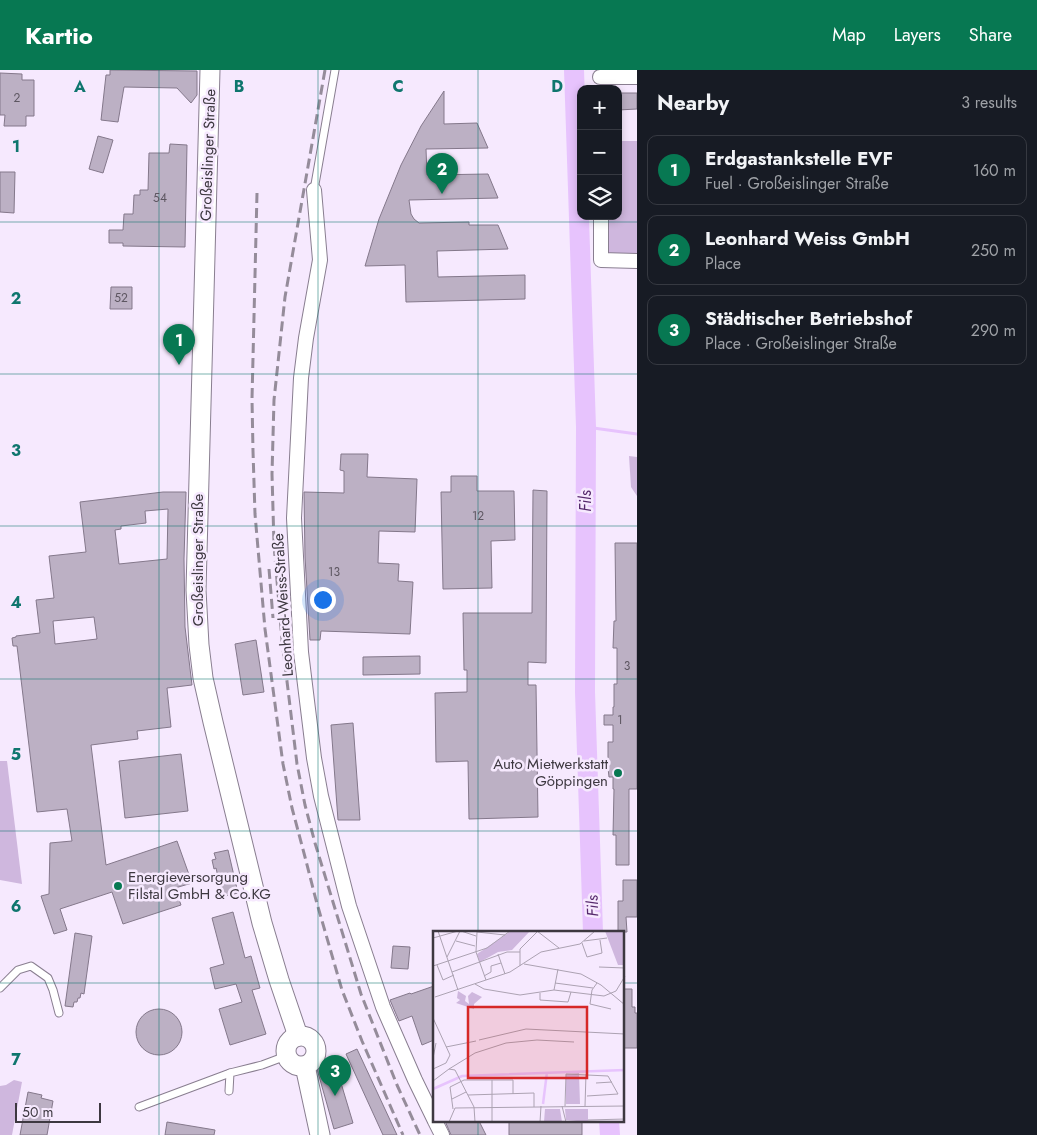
<!DOCTYPE html>
<html lang="en">
<head>
<meta charset="utf-8">
<style>
  body { margin:0; font-family:Jost,sans-serif; background:#242831; color:#f1f3f6 }
  .controls { position:absolute; right:15px; top:15px; display:grid; overflow:hidden; border-radius:10px; box-shadow:0 2px 8px #0003 }
  .controls button { width:45px; height:45px; display:grid; place-items:center; padding:0; border:0; border-bottom:1px solid #363941; background:#171b24; color:#f1f3f6; font:25px sans-serif }
  .scale { position:absolute; left:15px; bottom:12px; width:86px; box-sizing:border-box; padding-left:5px; border:2px solid #3d3840; border-top:0; font-size:14px; line-height:18px; white-space:nowrap; color:#3d3840; -webkit-text-stroke:4px #f6e9fe; paint-order:stroke }
  .you { position:absolute; left:322px; top:529px; width:18px; height:18px; margin:-12px; border:4px solid #fff; border-radius:50%; background:#1a73e8; box-shadow:0 0 0 8px #1a73e833 }
  .badge { display:grid; place-items:center; width:32px; height:32px; border-radius:50%; background:#077852; color:#fff; font-size:16px; font-weight:700 }
  .pin { position:absolute; translate:-50% -41px; filter:drop-shadow(0 1px 2px #0008) }
  .pin::after { content:''; position:absolute; top:26px; width:18px; height:15px; background:inherit; clip-path:polygon(0 0,100% 0,50% 100%) }
  .list { margin:0; padding:0; list-style:none }
  h2 { display:flex; justify-content:space-between; align-items:center; height:65px; margin:0; padding:0 20px; font-size:21px }
  h2 small { font-size:16px; font-weight:400; color:#9ea1a6 }
  .list li { display:grid; grid-template-columns:32px 1fr auto; gap:15px; align-items:center; box-sizing:border-box; height:70px; margin:0 10px 10px; padding:0 10px; border:1px solid #363941; border-radius:10px }
  .list b { display:block; font-size:19px; white-space:nowrap }
  .list p { margin:0; font-size:16px; white-space:nowrap; color:#9ea1a6 }
  .list em { font-size:16px; font-style:normal; color:#9ea1a6 }
  .icon { flex:none; width:28px; height:28px; fill:none; stroke:currentColor; stroke-width:2; stroke-linecap:round; stroke-linejoin:round }
  .map { position:relative; flex:none; width:637px; height:1065px; overflow:hidden }
  header { display:flex; align-items:center; gap:30px; box-sizing:border-box; height:70px; padding:0 25px; background:#077852; color:#fff }
  header strong { font-size:24px }
  nav { display:flex; gap:28px; margin-inline-start:auto; font-size:18px }
  main { display:flex }
  aside { flex:1; background:#171b24 }
  .map>svg:first-child { display:block }
  .green { fill:#cfb7de }
  .lines { fill:none; stroke-linecap:round; stroke-linejoin:round }
  .stream { stroke:#e7c3fd; stroke-width:3 }
  .river { stroke:#e7c3fd; stroke-width:20 }
  .building { fill:#bcb0c4; stroke:#84788b; fill-rule:evenodd }
  .lane-casing { stroke:#897e90; stroke-width:9 }
  .street-casing { stroke:#897e90; stroke-width:16 }
  .secondary-casing { stroke:#897e90; stroke-width:21 }
  .lane { stroke:#fff; stroke-width:7 }
  .street { stroke:#fff; stroke-width:14 }
  .secondary { stroke:#fff; stroke-width:19 }
  .rail { stroke:#958c9a; stroke-width:3; stroke-dasharray:10 5; stroke-linecap:butt }
  .grid { fill:none; stroke:#0f766e; stroke-width:1; stroke-opacity:0.55 }
  .poi-dot { fill:#077852; stroke:#f6e9fe; stroke-width:2 }
  .labels { text-anchor:middle; stroke-width:5; stroke-linejoin:round; paint-order:stroke }
  .number-label { font-size:12px; fill:#5d5661 }
  .street-label { font-size:15px; fill:#3d3840; stroke:#f6e9fe }
  .poi-label { font-size:15px; fill:#3d3840; stroke:#f6e9fe; text-anchor:end }
  .water-label { font-size:16px; font-style:italic; fill:#562a6d; stroke:#f6e9fe }
  .inset-river { fill:none; stroke:#e7c3fd; stroke-width:2.5 }
  .inset-road { fill:none; stroke:#aca2b2; stroke-width:1 }
  .view { fill:#d62828; fill-opacity:0.15; stroke:#d62828; stroke-width:2.5 }
  .inset-edge { fill:none; stroke:#3d3840; stroke-width:2.5 }
  .grid-label { font-size:16px; text-anchor:middle; font-weight:bold; fill:#0f766e; stroke:#f6e9fe; stroke-width:5; stroke-linejoin:round; paint-order:stroke }
</style>
</head>
<body>
<header>
<strong>Kartio</strong>
<nav><a>Map</a><a>Layers</a><a>Share</a></nav>
</header>
<main>
<div class="map">
<svg width="637" height="1065" viewBox="0 0 637 1065">
  <rect width="100%" height="100%" fill="#f6e9fe"/>
  <!-- green -->
  <g class="green">
    <path d="M618,71H637V189L597,188L596,146H618Z"/>
    <path d="M629,386L637,387V426L631,417Z"/>
    <path d="M0,691H7L22,814L0,810Z"/>
    <path d="M14,1010L22,1012L12,1065H0V1016L6,1015Z"/>
  </g>
  <g class="lines">
    <!-- stream -->
    <path class="stream" d="M586,357L637,364"/>
    <!-- river -->
    <g class="river">
      <path d="M574,0L586,357L585,622L593,862"/>
      <path d="M609,1051L610,1065"/>
    </g>
  </g>
  <!-- building -->
  <g class="building">
    <path d="M110,0L197,1V25L191,33L177,18L124,17L118,52L101,50L106,5H110Z"/>
    <path d="M0,3L22,4V10H34V46H26V56H4L5,45H0Z"/>
    <path d="M444,21V54L477,53L488,78L426,79L427,105L488,104L498,128L409,130L411,144L414,149L419,153L469,152V155H498L508,179L437,181L438,207L525,205V229L406,232L405,195L365,196L379,149L401,95L421,56Z"/>
    <path d="M618,23H637V39L618,40Z"/>
    <path d="M98,66L113,70L103,103L89,99Z"/>
    <path d="M170,74L187,75L185,177L123,176V173H109V160H123L124,144H133L134,125H140V120H148L149,83H169Z"/>
    <path d="M0,102H15L14,143L0,142Z"/>
    <path d="M111,217H132V239H110Z"/>
    <path d="M341,384H368L367,407L417,409L415,462L379,461L378,493L399,494L398,511L413,512L410,564L321,561L320,570H310L305,487L304,422L344,423V401L340,400Z"/>
    <path d="M451,406H477V421H514L515,470L491,471L492,518L443,519L441,422H451Z"/>
    <path d="M533,420L547,421L546,593L528,592V615H536L538,747L469,749L468,691L436,692L435,623L467,622V600H464L463,543H532Z"/>
    <path d="M163,422H186L184,489L185,557L192,615L167,618L171,657L137,661L138,669L91,675L106,795L177,771L192,813L175,818L181,835L123,854L112,822L60,839L67,860L54,864L41,826L49,824L50,773L72,771L67,739L37,742L17,576H13L12,568L16,567V566L40,563L36,530L54,528L49,486L86,482L80,432ZM168,439L167,489L119,494L115,460L121,459V456L146,453L145,441ZM94,547L97,569L55,574L53,551Z"/>
    <path d="M615,473H637V719H629V795H616V765H613L614,719H613V707H609L608,698V672H613V655H604V645H613V637H614V614H617V578H613L614,551H616Z"/>
    <path d="M256,570L264,622L243,625L235,574Z"/>
    <path d="M420,586V604L363,605V587Z"/>
    <path d="M353,653L360,750H338L331,655Z"/>
    <path d="M181,684L188,741L125,748L119,691Z"/>
    <path d="M228,780L238,823L221,827L219,817L220,816L216,798L214,799L212,790L216,789L214,783Z"/>
    <path d="M623,810H637V847H626L627,862H618V831H623Z"/>
    <path d="M233,842L245,888L251,886L260,918L252,920L266,964L230,975L219,939L242,932L236,914L215,919L210,898L224,894L212,848Z"/>
    <path d="M75,863L92,866L84,924L81,923L80,928H78L77,932H74L73,937L65,936Z"/>
    <path d="M393,876L410,877L408,899L391,898Z"/>
    <path d="M434,916V970L422,975L412,946L399,951L390,930L410,923L411,924Z"/>
    <path d="M623,919H632V937H635V943H637V978H623Z"/>
    <circle cx="159" cy="962" r="23"/>
    <path d="M357,979L397,1065H383L346,984Z"/>
    <path d="M335,993L353,1053L334,1059L317,999Z"/>
    <path d="M28,1022L42,1025L41,1028L53,1031L47,1065H20Z"/>
    <path d="M445,1051H479L486,1065H451Z"/>
    <rect x="509" y="1051" width="73" height="14"/>
    <path d="M167,1052L215,1060L214,1065H165Z"/>
  </g>
  <g class="lines">
    <!-- lane casing -->
    <g class="lane-casing">
      <g id="lane">
        <path d="M314,120L335,0"/>
        <path d="M0,918L18,900L31,896L48,908L53,920L59,943"/>
        <path d="M229,1021L230,1003L262,995L286,986"/>
        <path d="M139,1037L230,1003"/>
      </g>
    </g>
    <!-- street casing -->
    <g class="street-casing">
      <g id="street">
        <path d="M600,7H637"/>
        <path d="M314,120L320,190L306,268L301,308L294,448L301,582L314,688L321,726L349,836L383,937L415,1010L434,1049"/>
        <path d="M601,146V190L637,191"/>
        <path d="M435,1051L442,1065"/>
      </g>
    </g>
    <!-- secondary casing -->
    <g class="secondary-casing">
      <g id="secondary">
        <path d="M210,0L196,520L199,575L203,608L213,652L262,853L279,910L298,966"/>
        <circle cx="301" cy="981" r="15"/>
        <path d="M305,996L320,1065"/>
      </g>
    </g>
    <!-- lane -->
    <use href="#lane" class="lane"/>
    <!-- street -->
    <use href="#street" class="street"/>
    <!-- secondary -->
    <use href="#secondary" class="secondary"/>
    <!-- rail -->
    <g class="rail">
      <path d="M325,0L285,227L274,330L272,404L274,475L282,570L297,694L305,735L315,773L361,924L397,1015L420,1065"/>
      <path d="M257,123L252,329L253,381L255,444L265,559L283,694L292,738L305,787L316,830L342,920L362,971L403,1065"/>
      <path d="M269,499L273,548"/>
    </g>
  </g>
  <!-- grid -->
  <path class="grid" d="M159,0V1065M318,0V1065M478,0V862M0,152H637M0,304H637M0,456H637M0,609H637M0,761H637M0,913H434M623,913H637M478,1051V1065"/>
  <!-- markers -->
  <g class="poi-dot">
    <circle cx="618" cy="703" r="5"/>
    <circle cx="118" cy="816" r="5"/>
  </g>
  <g class="labels">
    <!-- number labels -->
    <g class="number-label">
      <text x="17" y="32">2</text>
      <text x="160" y="132">54</text>
      <text x="121" y="232">52</text>
      <text x="478" y="450">12</text>
      <text x="334" y="506">13</text>
      <text x="627" y="600">3</text>
      <text x="620" y="654">1</text>
    </g>
    <!-- street labels -->
    <g class="street-label">
      <text transform="translate(208 85) rotate(-88)" y="5">Großeislinger Straße</text>
      <text transform="translate(198 490) rotate(-90)" y="5">Großeislinger Straße</text>
      <text transform="translate(283 535) rotate(-94)" y="5">Leonhard-Weiss-Straße</text>
    </g>
    <!-- poi labels -->
    <g class="poi-label">
      <text x="608" y="699">Auto Mietwerkstatt<tspan x="608" dy="17">Göppingen</tspan></text>
      <text x="128" y="812" text-anchor="start">Energieversorgung<tspan x="128" dy="17">Filstal GmbH &amp; Co.KG</tspan></text>
    </g>
    <!-- water labels -->
    <g class="water-label">
      <text transform="translate(585 431) rotate(-90)" y="6">Fils</text>
      <text transform="translate(592 836) rotate(-92)" y="6">Fils</text>
    </g>
  </g>
  <!-- overview -->
  <g transform="translate(433 861)">
    <rect width="191" height="191" fill="#f6e9fe"/>
    <path d="M78,0H97L79,19L65,21L47,31L44,23ZM172,0H191V34H185ZM25,60L33,65L32,70L36,73L35,65L39,61L49,66L41,73V78L23,72L27,69L24,67ZM146,142L147,173H133V143ZM112,178H127L129,191H111ZM155,178V191L133,189L132,178Z" fill="#cfb7de"/>
    <path class="inset-river" d="M0,158L29,145L192,139M110,173L114,141"/>
    <path class="inset-road" d="M5,0L25,59M28,0L43,5M104,0L126,17M0,7L25,0M23,10L42,15M151,10L174,7M149,12L154,26L169,22L167,9M65,23L72,43M14,26L27,0M91,33L148,43L168,54L192,74M4,34L10,49L21,44M0,35L54,17L77,0M87,35V18L105,0M166,36L192,37M19,41L74,21H87M51,45L58,41V35L68,32M53,49L43,21L44,1L72,4M122,52L160,57M164,52L159,59L157,73L178,78M42,53L51,58L87,64L121,59L171,65L183,60L192,45M121,59L125,38M107,62V69L135,71L138,61M2,66L77,41L108,21L147,13L162,0M0,87L17,124L13,132L0,138M46,109L93,98L192,103M13,116L43,110M0,127L3,112M16,138L42,122L73,112L104,109L141,111M59,149V191M0,150L16,138L22,139L41,176L42,191M163,152L179,151M35,164L101,162V176M19,168L33,161M129,175L133,191M132,175L133,143L175,145L185,163L154,165M152,175L153,143M20,178L17,156L31,149H80V163M155,189L192,188M16,191L22,177L192,175M107,191L108,175"/>
    <path class="view" d="M35,76H154V147H35Z"/>
    <rect width="191" height="191" class="inset-edge"/>
  </g>
  <g class="grid-label">
    <text x="80" y="22">A</text>
    <text x="239" y="22">B</text>
    <text x="398" y="22">C</text>
    <text x="557" y="22">D</text>
    <text x="16" y="82">1</text>
    <text x="16" y="234">2</text>
    <text x="16" y="386">3</text>
    <text x="16" y="538">4</text>
    <text x="16" y="690">5</text>
    <text x="16" y="842">6</text>
    <text x="16" y="995">7</text>
  </g>
</svg>
<div class="controls">
<button>+</button>
<button>−</button>
<button><svg class="icon" aria-label="layers" viewBox="0 0 24 24"><path d="M12 4l9 5-9 5-9-5zM3 14l9 5 9-5"/></svg></button>
</div>
<div class="scale">50 m</div>
<div class="you"></div>
<div class="pin badge" style="left:179px;top:295px">1</div>
<div class="pin badge" style="left:442px;top:124px">2</div>
<div class="pin badge" style="left:335px;top:1026px">3</div>
</div>
<aside>
<h2>Nearby<small>3 results</small></h2>
<ul class="list">
<li><span class="badge">1</span><div><b>Erdgastankstelle EVF</b><p>Fuel · Großeislinger Straße</p></div><em>160 m</em></li>
<li><span class="badge">2</span><div><b>Leonhard Weiss GmbH</b><p>Place</p></div><em>250 m</em></li>
<li><span class="badge">3</span><div><b>Städtischer Betriebshof</b><p>Place · Großeislinger Straße</p></div><em>290 m</em></li>
</ul>
</aside>
</main>
</body>
</html>
